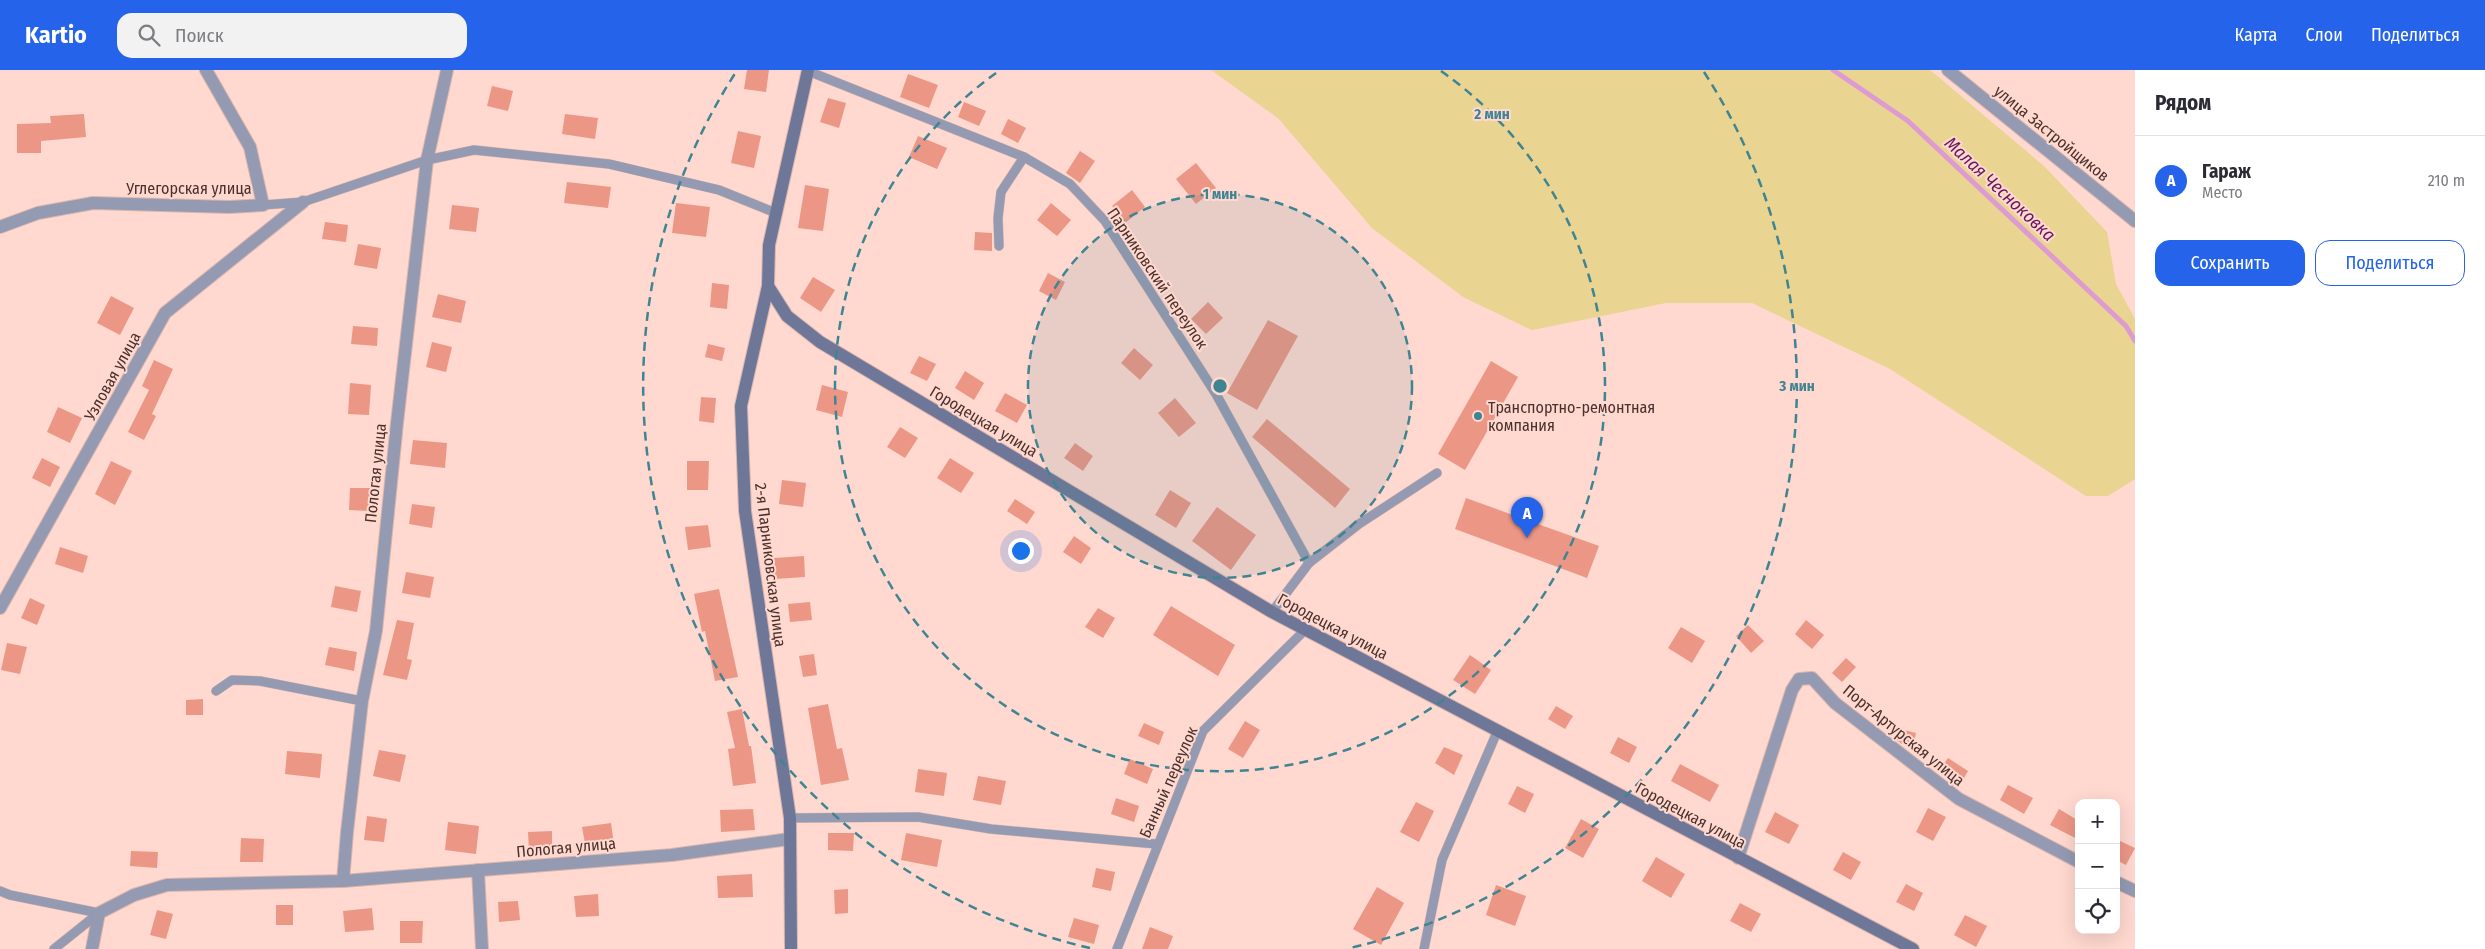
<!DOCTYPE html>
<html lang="ru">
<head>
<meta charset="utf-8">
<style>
  body { margin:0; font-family:"Fira Sans Condensed",sans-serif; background:#f2f2f3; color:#2b2b33 }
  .controls { position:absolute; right:15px; bottom:15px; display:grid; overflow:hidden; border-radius:10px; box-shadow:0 5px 20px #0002 }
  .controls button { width:45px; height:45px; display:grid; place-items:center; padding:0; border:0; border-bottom:1px solid #e1e1e2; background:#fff; color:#2b2b33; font:25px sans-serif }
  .you { position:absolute; left:1020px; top:480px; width:18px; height:18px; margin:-12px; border:4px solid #fff; border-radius:50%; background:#1a73e8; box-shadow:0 0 0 8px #1a73e833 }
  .badge { display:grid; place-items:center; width:32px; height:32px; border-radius:50%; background:#2563eb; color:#fff; font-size:16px; font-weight:700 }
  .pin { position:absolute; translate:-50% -41px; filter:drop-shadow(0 1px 2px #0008) }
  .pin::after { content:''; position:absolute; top:26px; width:18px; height:15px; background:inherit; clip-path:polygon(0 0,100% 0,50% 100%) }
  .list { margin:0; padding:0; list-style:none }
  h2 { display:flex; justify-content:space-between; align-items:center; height:65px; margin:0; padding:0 20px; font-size:21px }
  h2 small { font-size:16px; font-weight:400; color:#7c7c81 }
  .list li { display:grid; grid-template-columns:32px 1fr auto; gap:15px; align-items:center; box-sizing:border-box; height:90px; padding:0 20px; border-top:1px solid #e1e1e2 }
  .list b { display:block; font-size:19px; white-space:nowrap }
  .list p { margin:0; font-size:16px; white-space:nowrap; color:#7c7c81 }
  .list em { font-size:16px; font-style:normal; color:#7c7c81 }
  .actions { display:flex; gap:10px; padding:15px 20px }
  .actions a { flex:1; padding:11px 0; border:1px solid #2563eb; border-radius:15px; text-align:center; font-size:18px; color:#2563eb }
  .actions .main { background:#2563eb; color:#fff }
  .icon { flex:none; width:28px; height:28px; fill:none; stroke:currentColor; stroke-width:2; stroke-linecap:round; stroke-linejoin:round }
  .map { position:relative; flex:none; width:2135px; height:879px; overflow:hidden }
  header { display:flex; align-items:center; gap:30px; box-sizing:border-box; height:70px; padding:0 25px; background:#2563eb; color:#fff }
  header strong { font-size:24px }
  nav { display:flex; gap:28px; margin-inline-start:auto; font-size:18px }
  .search { width:350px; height:45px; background:#f2f2f3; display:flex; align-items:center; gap:12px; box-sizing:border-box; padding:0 18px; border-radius:15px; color:#7c7c81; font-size:19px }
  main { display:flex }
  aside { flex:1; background:#fff }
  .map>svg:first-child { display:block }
  .green { fill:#e9d491 }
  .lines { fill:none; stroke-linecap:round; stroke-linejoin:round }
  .stream { stroke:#dd9bd2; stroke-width:5 }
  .building { fill:#ec9785 }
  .lane-casing { stroke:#dbb6ae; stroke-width:10 }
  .street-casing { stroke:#dbb6ae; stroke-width:14 }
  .secondary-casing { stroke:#dbb6ae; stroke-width:14 }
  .lane { stroke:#949ab1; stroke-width:9 }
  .street { stroke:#949ab1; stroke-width:12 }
  .secondary { stroke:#6e7798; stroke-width:12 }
  .ring { fill:none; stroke:#3f8492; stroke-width:2.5; stroke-dasharray:9 6 }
  .poi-dot { fill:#3f8492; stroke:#ffd8cf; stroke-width:2 }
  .labels { text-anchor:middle; stroke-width:4; stroke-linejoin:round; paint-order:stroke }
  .street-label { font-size:16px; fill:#49302b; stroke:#ffd8cf }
  .poi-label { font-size:16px; fill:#49302b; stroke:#ffd8cf; text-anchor:start }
  .water-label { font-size:18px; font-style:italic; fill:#66195e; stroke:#ffd8cf }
  .centre { fill:#3f8492; stroke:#ffd8cf; stroke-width:2.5 }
  .ring-label { font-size:15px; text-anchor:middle; font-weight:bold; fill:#3f8492; stroke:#ffd8cf; stroke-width:4; stroke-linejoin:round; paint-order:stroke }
</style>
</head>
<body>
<header>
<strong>Kartio</strong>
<div class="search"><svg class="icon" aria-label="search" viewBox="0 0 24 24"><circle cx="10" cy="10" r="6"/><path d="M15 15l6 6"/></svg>Поиск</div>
<nav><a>Карта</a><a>Слои</a><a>Поделиться</a></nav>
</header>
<main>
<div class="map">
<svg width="2135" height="879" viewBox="0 0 2135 879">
  <rect width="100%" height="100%" fill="#ffd8cf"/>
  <!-- green -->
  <path class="green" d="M1211,0H1930L2044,96L2107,162L2116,214L2135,249V409L2108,426H2086L1890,299L1752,233H1666L1532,260L1463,227L1372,158L1278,48Z"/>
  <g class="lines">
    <!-- stream -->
    <path class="stream" d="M1833,0L1908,51L2126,256L2135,271"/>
  </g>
  <!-- building -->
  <g class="building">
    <path d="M747,0H769L766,22L744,19Z"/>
    <path d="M908,4L938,15L929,38L900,27Z"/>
    <path d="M492,16L513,21L508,41L487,36Z"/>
    <path d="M828,28L846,33L839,58L820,52Z"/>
    <path d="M964,32L986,41L979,56L958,47Z"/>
    <path d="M84,44L86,67L41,71V83H17V54L51,53L50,46Z"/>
    <path d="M565,44L598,48L595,69L562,64Z"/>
    <path d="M1008,49L1026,58L1018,73L1001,64Z"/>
    <path d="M738,61L761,66L754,98L731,93Z"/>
    <path d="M918,66L947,78L937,99L909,87Z"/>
    <path d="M1080,81L1095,91L1080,113L1066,103Z"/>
    <path d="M1196,93L1216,118L1196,134L1176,109Z"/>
    <path d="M567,112L611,117L608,138L564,133Z"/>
    <path d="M805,115L829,119L823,161L798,158Z"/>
    <path d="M1132,120L1145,137L1125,153L1112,136Z"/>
    <path d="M676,133L710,137L706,167L672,163Z"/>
    <path d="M1051,133L1071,150L1057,166L1037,150Z"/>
    <path d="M452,135L479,138L476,162L449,159Z"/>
    <path d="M325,152L348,155L346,172L322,169Z"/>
    <path d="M975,162L992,163V181L974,180Z"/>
    <path d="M358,174L381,178L377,199L354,195Z"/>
    <path d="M1048,203L1065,212L1056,230L1039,221Z"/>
    <path d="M813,207L835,220L821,242L800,228Z"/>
    <path d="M712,213L729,215L727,239L710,237Z"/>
    <path d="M438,224L466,231L461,253L432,247Z"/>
    <path d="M111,226L134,238L120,265L97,253Z"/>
    <path d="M1208,232L1223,248L1206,264L1191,249Z"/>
    <path d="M1268,250L1298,266L1257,340L1227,323Z"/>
    <path d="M353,256L378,258L377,276L351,274Z"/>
    <path d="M432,272L452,277L446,302L426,297Z"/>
    <path d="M708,274L725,278L722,291L705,287Z"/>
    <path d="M1134,278L1153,295L1140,310L1121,293Z"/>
    <path d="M919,286L936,294L927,311L910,303Z"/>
    <path d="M154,290L173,299L152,344L156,346L144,370L128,362L149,320L142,316Z"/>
    <path d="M1491,291L1518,307L1465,400L1438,384Z"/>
    <path d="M965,301L984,313L974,330L955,318Z"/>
    <path d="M350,313L371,315L369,345L348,344Z"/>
    <path d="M822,315L848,322L842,347L816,340Z"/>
    <path d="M1005,323L1027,335L1017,353L995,341Z"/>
    <path d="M701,327L716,328L714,353L699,351Z"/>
    <path d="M1175,328L1196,353L1179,367L1158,343Z"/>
    <path d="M58,337L82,348L70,373L47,362Z"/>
    <path d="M1267,349L1350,419L1335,438L1252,367Z"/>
    <path d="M900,357L918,368L905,388L887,377Z"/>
    <path d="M413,370L447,373L445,398L410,394Z"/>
    <path d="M1075,373L1093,386L1083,401L1064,388Z"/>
    <path d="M42,388L60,397L50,417L32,408Z"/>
    <path d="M950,388L974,403L961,423L937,408Z"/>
    <path d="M111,391L132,401L115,435L95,424Z"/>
    <path d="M687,391H709L708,420H687Z"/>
    <path d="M782,410L806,413L803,437L779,434Z"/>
    <path d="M350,418H370L369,441L349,440Z"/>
    <path d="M1170,420L1191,433L1176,458L1155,445Z"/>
    <path d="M1466,428L1599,476L1587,508L1455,459Z"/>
    <path d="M1015,429L1035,442L1027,454L1007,441Z"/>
    <path d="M412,434L435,437L432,458L409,454Z"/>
    <path d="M1217,437L1256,465L1231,500L1192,471Z"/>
    <path d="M708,455L711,477L688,480L685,457Z"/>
    <path d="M1074,466L1091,478L1081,494L1063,482Z"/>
    <path d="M60,477L88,486L83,503L55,494Z"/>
    <path d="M804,486L805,507L775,509L774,488Z"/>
    <path d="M406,502L434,507L430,528L402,523Z"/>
    <path d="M335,516L361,521L357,542L331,537Z"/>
    <path d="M719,519L738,607L715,611L705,561L702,562L694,524Z"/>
    <path d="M30,528L45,535L37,555L21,548Z"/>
    <path d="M810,532L812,550L790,552L788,534Z"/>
    <path d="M1171,536L1235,575L1218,606L1153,565Z"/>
    <path d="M1098,538L1115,548L1103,568L1085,557Z"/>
    <path d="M397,550L414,553L407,589L412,590L407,610L383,605Z"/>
    <path d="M1806,550L1824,565L1812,579L1795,564Z"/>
    <path d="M1748,555L1764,571L1751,583L1736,566Z"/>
    <path d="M1681,557L1705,571L1692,593L1668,578Z"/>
    <path d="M7,573L27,577L20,604L1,600Z"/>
    <path d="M329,577L357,582L354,601L325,595Z"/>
    <path d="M814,584L817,605L803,607L799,586Z"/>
    <path d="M1470,585L1491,600L1475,624L1453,610Z"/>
    <path d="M1846,588L1856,597L1842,612L1832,603Z"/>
    <path d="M203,629V645H186V630Z"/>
    <path d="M828,634L837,679L842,678L849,710L821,715L808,638Z"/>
    <path d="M1556,636L1573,646L1565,659L1548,649Z"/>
    <path d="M742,639L749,676H751L756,713L733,716L728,679L735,678L727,642Z"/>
    <path d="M1245,651L1260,660L1243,688L1228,679Z"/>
    <path d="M1144,653L1164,662L1159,675L1138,666Z"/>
    <path d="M1896,658L1916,663L1913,677L1902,674L1894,668Z"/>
    <path d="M1618,667L1637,677L1629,693L1610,683Z"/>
    <path d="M1444,677L1463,685L1454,705L1435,693Z"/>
    <path d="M379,680L406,685L400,712L373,706Z"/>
    <path d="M287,681L322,684L320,708L285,704Z"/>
    <path d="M1948,688L1968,701L1961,713L1940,700Z"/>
    <path d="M1130,689L1153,699L1147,714L1124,704Z"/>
    <path d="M1680,694L1719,715L1710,732L1671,711Z"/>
    <path d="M918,699L947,703L944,726L915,722Z"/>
    <path d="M978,706L1006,711L1001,735L973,730Z"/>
    <path d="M2008,715L2033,728L2024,744L2000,730Z"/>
    <path d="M1517,716L1534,724L1525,743L1508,734Z"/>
    <path d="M1116,728L1139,736L1134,752L1111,744Z"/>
    <path d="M1416,732L1434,741L1419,772L1400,762Z"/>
    <path d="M1928,738L1946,747L1933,771L1916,762Z"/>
    <path d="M753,739L755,760L721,762L720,740Z"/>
    <path d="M2059,739L2079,751V770L2050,755Z"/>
    <path d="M1775,742L1799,755L1789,774L1765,762Z"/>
    <path d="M367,746L387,749L384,772L364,770Z"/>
    <path d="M1581,749L1599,759L1583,788L1565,778Z"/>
    <path d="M448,752L479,756L476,784L445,780Z"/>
    <path d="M611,753L614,774L586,779L582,757Z"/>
    <path d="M552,761V781L529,782L528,762Z"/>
    <path d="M828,763H854L853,781L828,780Z"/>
    <path d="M906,763L942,770L937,797L901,790Z"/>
    <path d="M241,768L264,769L263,792H240Z"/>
    <path d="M2116,769L2135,778L2126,795L2116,790Z"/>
    <path d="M131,781L158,782L157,798L130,796Z"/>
    <path d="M1843,782L1861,792L1851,810L1833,800Z"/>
    <path d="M1656,787L1685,804L1671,828L1642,811Z"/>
    <path d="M1096,798L1115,802L1111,821L1092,817Z"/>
    <path d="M752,804L753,827L718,828L717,806Z"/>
    <path d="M1906,814L1923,823L1914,841L1896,832Z"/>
    <path d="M1496,815L1526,826L1515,856L1486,845Z"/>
    <path d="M1377,817L1404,833L1381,875L1353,859Z"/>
    <path d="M848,819V843L835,844L834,820Z"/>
    <path d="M598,824L599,846L576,847L574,826Z"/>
    <path d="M518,831L520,850L499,852L498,832Z"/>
    <path d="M1740,833L1761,844L1751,862L1730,851Z"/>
    <rect x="276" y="835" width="17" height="20"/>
    <path d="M372,838L374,860L345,862L343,841Z"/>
    <path d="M157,840L173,844L166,869L150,865Z"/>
    <path d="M1965,845L1987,856L1976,877L1954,865Z"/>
    <path d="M1074,848L1099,855L1094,874L1068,867Z"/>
    <path d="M400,851H423L422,873H400Z"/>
    <path d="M1150,857L1173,866L1168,879H1142Z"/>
  </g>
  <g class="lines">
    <!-- lane casing -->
    <g class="lane-casing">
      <g id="lane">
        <path d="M808,1L1024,87L1070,114L1105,151L1216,324L1309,493L1272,542"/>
        <path d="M263,135L303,132L427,90L474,80L609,94L719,120L776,143"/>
        <path d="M999,176L998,148L1001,122L1024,87"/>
        <path d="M1309,493L1359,454L1437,403"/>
        <path d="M216,621L232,610L260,611L362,631"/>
        <path d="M790,748L918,747L991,759L1156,774"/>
        <path d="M0,821L10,825L99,843"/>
        <path d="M54,879L99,843"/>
        <path d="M1117,879L1203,661L1305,560"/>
        <path d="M1424,879L1442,790L1497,662"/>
      </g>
    </g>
    <!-- street casing -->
    <g class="street-casing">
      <g id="street">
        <path d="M1948,0L2135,151"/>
        <path d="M0,157L38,143L93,133L229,137L263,135L250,77L206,0"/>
        <path d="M0,538L165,243L303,132"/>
        <path d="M1738,788L1792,620L1799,609L1812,608L1835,633L1959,729L2079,792"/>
        <path d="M478,800L482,879"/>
        <path d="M343,811L347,762L362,631L376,561L397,353L427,90L447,0"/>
        <path d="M2116,812L2135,821"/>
        <path d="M92,879L99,843L134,825L167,815L343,811L672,785L789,769"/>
      </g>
    </g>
    <!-- secondary casing -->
    <g class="secondary-casing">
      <g id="secondary">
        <path d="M768,216L787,246L820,272L1272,542L1913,879"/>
        <path d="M791,879L790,748L745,441L741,336L768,216L769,175L808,0"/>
      </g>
    </g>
    <!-- lane -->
    <use href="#lane" class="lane"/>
    <!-- street -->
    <use href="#street" class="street"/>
    <!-- secondary -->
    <use href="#secondary" class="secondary"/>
  </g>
  <!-- distance rings -->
  <circle cx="1220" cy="316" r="192" fill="#3f8492" fill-opacity=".12"/>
  <g class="ring">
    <circle cx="1220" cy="316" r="192"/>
    <path d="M1441 1A385 385 0 1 1 999 1"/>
    <path d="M1090 878A577 577 0 0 1 736 2M1704 2A577 577 0 0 1 1350 878"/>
  </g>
  <!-- markers -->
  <circle class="poi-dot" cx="1478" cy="346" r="5"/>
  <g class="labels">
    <!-- street labels -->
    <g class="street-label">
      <text transform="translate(2052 63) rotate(39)" y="6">улица Застройщиков</text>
      <text x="189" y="124">Углегорская улица</text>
      <text transform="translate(1158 208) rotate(56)" y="6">Парниковский переулок</text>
      <text transform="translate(112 306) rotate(-61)" y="6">Узловая улица</text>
      <text transform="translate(984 351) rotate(31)" y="6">Городецкая улица</text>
      <text transform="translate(375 403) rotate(-84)" y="6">Пологая улица</text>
      <text transform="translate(771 495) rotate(83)" y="6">2-я Парниковская улица</text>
      <text transform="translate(1333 556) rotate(28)" y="6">Городецкая улица</text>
      <text transform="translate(1904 665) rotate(39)" y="6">Порт-Артурская улица</text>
      <text transform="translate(1168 712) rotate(-66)" y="6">Банный переулок</text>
      <text transform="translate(1691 745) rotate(28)" y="6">Городецкая улица</text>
      <text transform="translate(566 777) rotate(-5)" y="6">Пологая улица</text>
    </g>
    <!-- poi labels -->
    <g class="poi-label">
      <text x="1488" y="343">Транспортно-ремонтная<tspan x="1488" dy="18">компания</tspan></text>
    </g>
    <!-- water labels -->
    <g class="water-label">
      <text transform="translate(2000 119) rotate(43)" y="6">Малая Чесноковка</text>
    </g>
  </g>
  <circle cx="1220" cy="316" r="8" class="centre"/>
  <g class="ring-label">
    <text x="1492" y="49">2 мин</text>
    <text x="1220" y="129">1 мин</text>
    <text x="1797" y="321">3 мин</text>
  </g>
</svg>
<div class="controls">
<button>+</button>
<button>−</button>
<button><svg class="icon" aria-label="locate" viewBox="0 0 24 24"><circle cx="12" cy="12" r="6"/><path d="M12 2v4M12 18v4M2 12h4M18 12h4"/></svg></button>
</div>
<div class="you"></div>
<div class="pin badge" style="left:1527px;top:468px">A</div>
</div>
<aside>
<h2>Рядом<small></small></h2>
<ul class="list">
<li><span class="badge">A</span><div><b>Гараж</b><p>Место</p></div><em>210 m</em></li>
</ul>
<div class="actions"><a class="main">Сохранить</a><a>Поделиться</a></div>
</aside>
</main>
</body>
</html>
